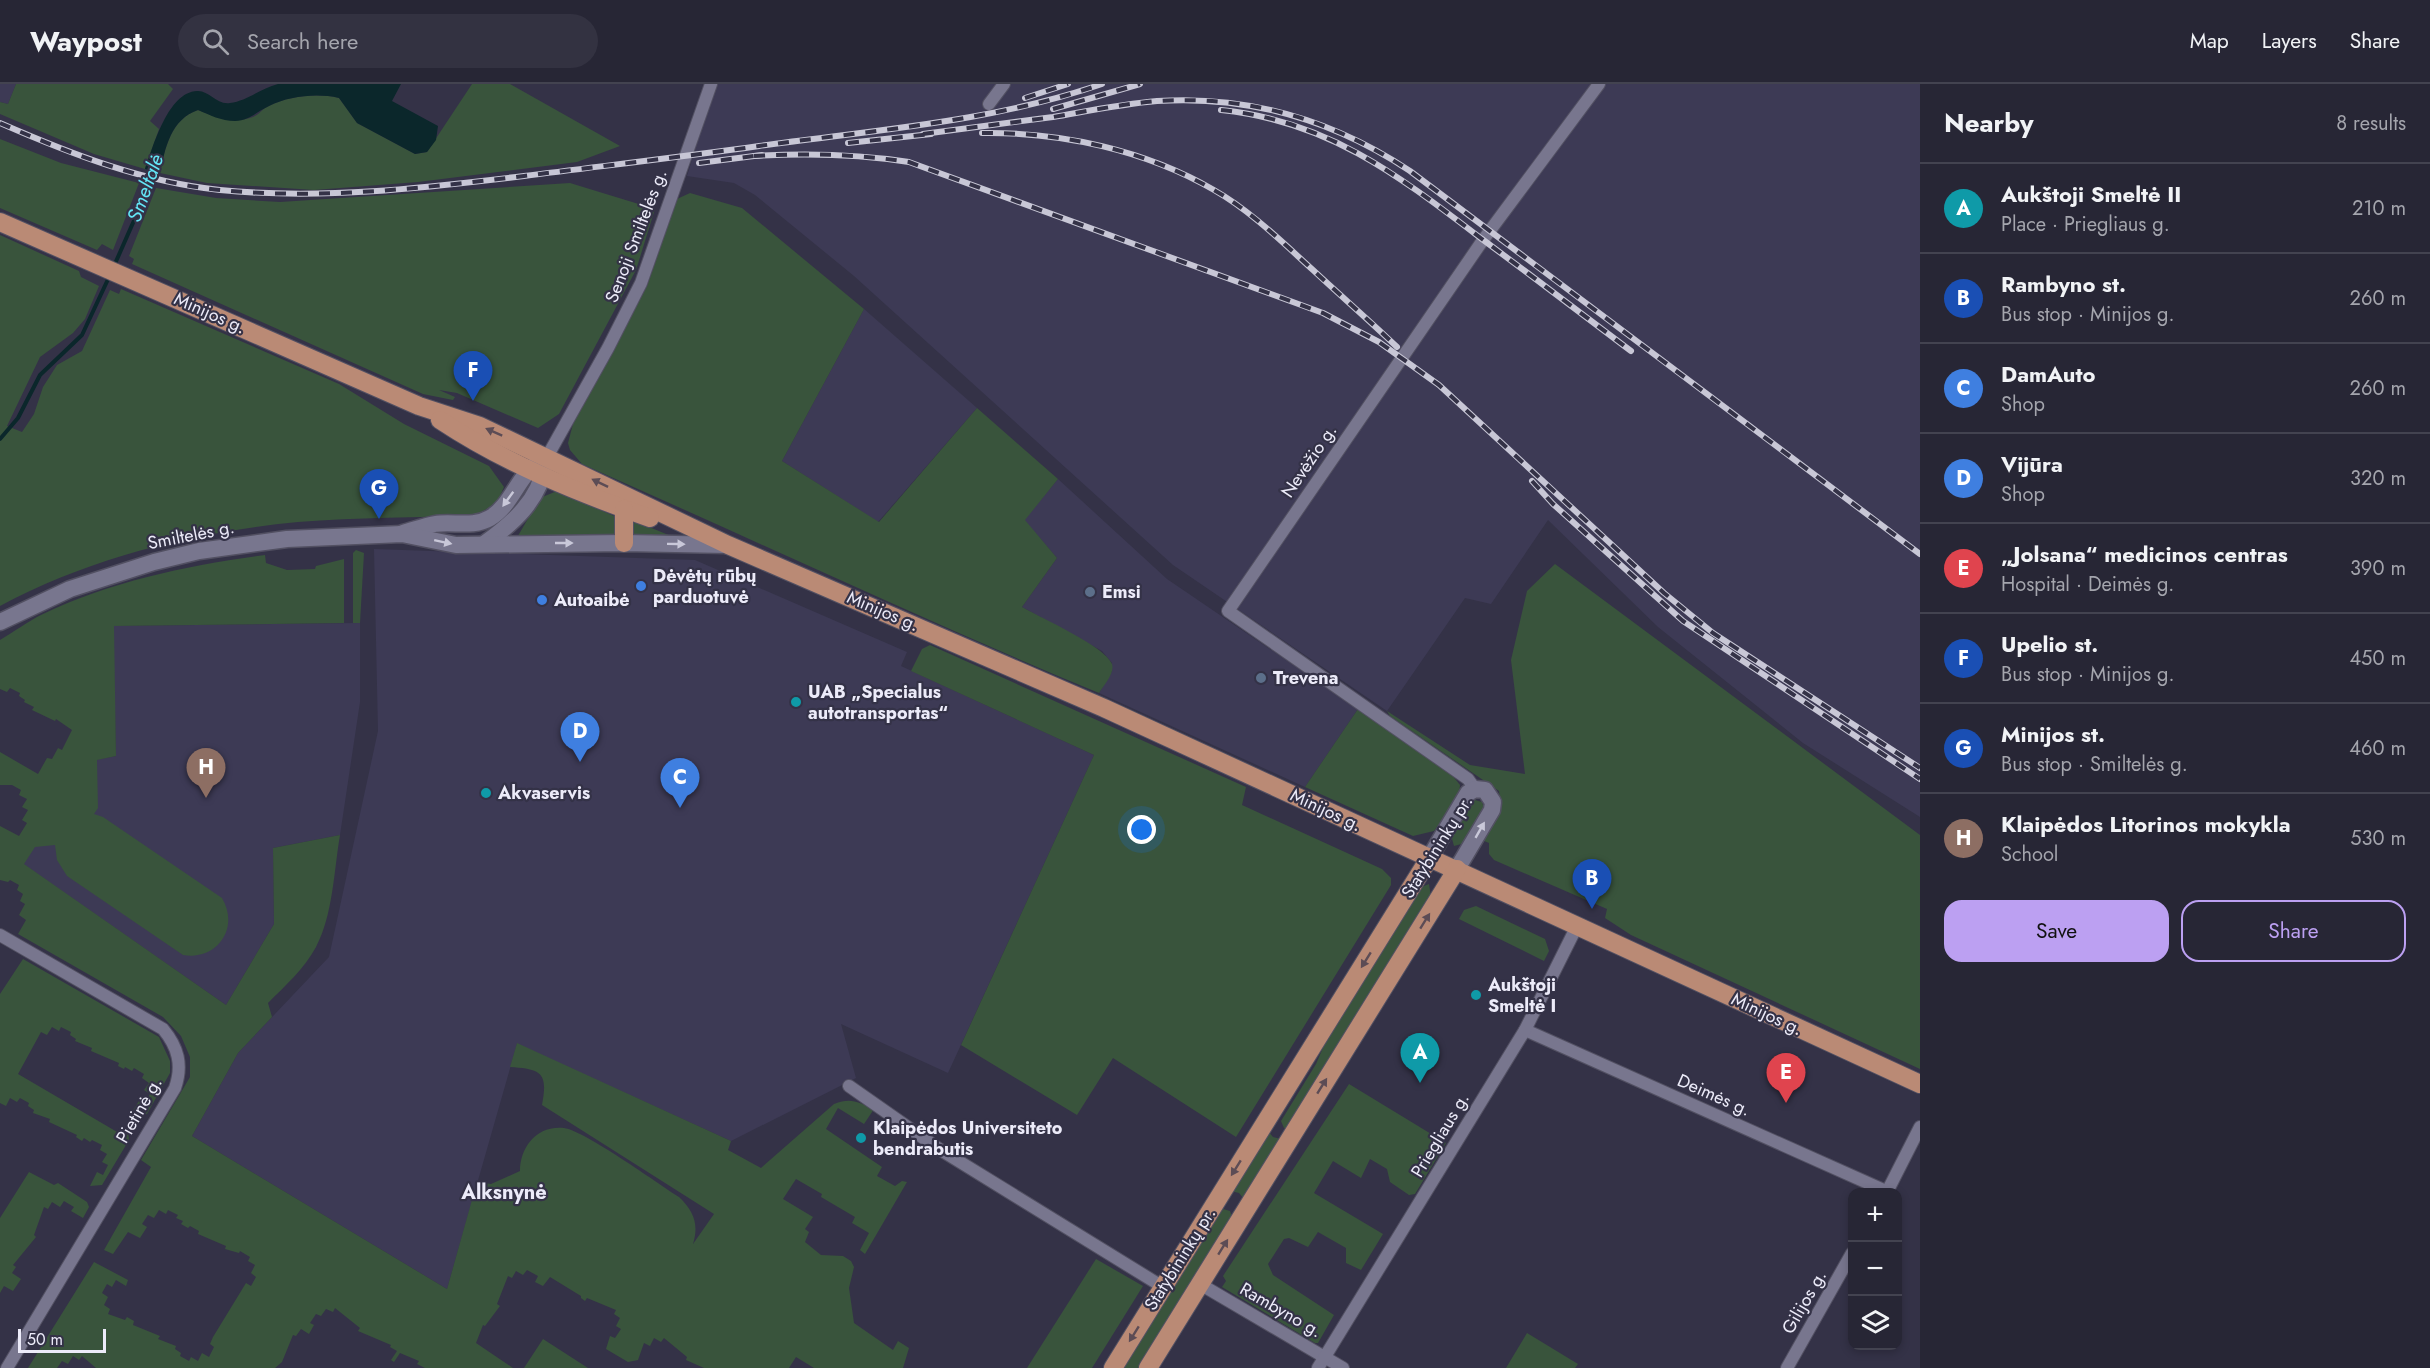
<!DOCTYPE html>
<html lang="en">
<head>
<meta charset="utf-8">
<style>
  body { margin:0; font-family:Jost,sans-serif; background:#333241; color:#f1f3f6 }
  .controls { position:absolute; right:18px; bottom:18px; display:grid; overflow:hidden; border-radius:12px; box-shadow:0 3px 9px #0003 }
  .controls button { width:54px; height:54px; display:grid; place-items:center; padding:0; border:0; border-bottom:2px solid #434350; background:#272635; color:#f1f3f6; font:30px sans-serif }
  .scale { position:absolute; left:18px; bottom:15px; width:88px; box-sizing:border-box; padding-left:6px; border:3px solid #ecebf9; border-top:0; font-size:16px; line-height:21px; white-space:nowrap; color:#ecebf9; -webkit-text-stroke:4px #343247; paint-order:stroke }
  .you { position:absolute; left:1142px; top:746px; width:21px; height:21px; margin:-15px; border:4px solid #fff; border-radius:50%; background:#1a73e8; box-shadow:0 0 0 9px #1a73e833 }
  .badge { display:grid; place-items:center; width:39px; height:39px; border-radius:50%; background:#bca0f2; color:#fff; font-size:20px; font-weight:700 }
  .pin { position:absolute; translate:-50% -50px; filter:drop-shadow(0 2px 3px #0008) }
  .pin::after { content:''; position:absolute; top:32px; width:21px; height:18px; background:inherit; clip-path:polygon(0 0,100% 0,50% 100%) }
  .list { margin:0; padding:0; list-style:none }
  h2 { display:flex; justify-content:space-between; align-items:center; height:78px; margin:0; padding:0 24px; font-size:26px }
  h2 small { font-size:20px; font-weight:400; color:#a4a5ad }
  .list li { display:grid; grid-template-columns:39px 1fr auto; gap:18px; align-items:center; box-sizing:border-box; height:90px; padding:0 24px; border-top:2px solid #434350 }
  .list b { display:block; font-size:22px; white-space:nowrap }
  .list p { margin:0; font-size:20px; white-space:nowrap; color:#a4a5ad }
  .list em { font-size:20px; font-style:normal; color:#a4a5ad }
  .actions { display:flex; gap:12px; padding:18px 24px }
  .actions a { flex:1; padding:14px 0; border:2px solid #bca0f2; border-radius:18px; text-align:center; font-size:21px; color:#bca0f2 }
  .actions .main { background:#bca0f2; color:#111 }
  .icon { flex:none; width:33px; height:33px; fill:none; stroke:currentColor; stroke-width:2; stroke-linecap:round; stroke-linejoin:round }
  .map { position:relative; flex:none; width:1920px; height:1284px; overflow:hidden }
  header { display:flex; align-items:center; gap:36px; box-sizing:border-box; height:84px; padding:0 30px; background:#272635; border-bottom:2px solid #434350 }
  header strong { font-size:28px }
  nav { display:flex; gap:33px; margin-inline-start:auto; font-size:21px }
  .search { width:420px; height:54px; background:#333241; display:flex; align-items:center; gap:15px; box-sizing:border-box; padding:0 21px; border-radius:33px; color:#a4a5ad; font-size:22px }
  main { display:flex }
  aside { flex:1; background:#272635 }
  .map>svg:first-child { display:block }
  .built { fill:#3d3a55 }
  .green { fill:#39543c }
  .water { fill:#0b272b }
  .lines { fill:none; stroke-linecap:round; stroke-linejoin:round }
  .stream { stroke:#0b272b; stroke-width:4 }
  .street-casing { stroke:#525062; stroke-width:14 }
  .secondary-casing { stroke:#525062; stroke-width:19 }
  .primary-casing { stroke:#525062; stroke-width:20 }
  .street { stroke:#78768e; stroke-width:12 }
  .secondary { stroke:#78768e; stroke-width:16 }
  .primary { stroke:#ba8a75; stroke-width:18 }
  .rail-casing { stroke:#c8c7d6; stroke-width:6 }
  .rail { stroke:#343247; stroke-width:4; stroke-dasharray:11; stroke-linecap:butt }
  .oneway { fill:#5c4c55 }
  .oneway2 { fill:#c9c8d9 }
  .shop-dot { fill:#3f7fe0; stroke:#343247; stroke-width:2 }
  .service-dot { fill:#5c6f8a; stroke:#343247; stroke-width:2 }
  .culture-dot { fill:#0f9aa8; stroke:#343247; stroke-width:2 }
  .labels { text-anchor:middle; stroke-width:4.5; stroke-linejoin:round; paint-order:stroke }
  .street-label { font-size:18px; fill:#ecebf9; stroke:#343247 }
  .poi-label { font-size:18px; font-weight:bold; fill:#ecebf9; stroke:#343247; text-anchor:start }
  .water-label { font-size:20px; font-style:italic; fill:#64e7f8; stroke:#343247 }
  .neighbourhood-label { font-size:20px; font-weight:bold; fill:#ecebf9; stroke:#343247 }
</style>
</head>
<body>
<header>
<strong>Waypost</strong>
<div class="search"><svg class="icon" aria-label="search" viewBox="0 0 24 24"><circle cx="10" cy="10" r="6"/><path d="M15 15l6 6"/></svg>Search here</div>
<nav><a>Map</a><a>Layers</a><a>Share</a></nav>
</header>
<main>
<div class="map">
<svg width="1920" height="1284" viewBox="0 0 1920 1284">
  <rect width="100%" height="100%" fill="#343247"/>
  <!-- built -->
  <g class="built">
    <path d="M0,0H16L8,20L0,18Z"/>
    <path d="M715,0H1920V733L1803,659L1658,543L1548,436L1491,520L1465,514L1387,627L1173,481L854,192L755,111L734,99L687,92Z"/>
    <path d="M864,225L977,324L878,438L782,377Z"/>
    <path d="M1058,395L1167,495L1358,625L1305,703L1099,609L1112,587V579L1102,567L1022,523L1057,474L1024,436Z"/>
    <path d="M374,465L695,476L907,568L901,582L1094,671L948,989L841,940L856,994L731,1057L517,960L447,1205L192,1052L238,969L329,873L378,647Z"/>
    <path d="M360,539V618L340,751L273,764L274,840L226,921L23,780L90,677L116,672L113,542Z"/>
  </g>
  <!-- green -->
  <g class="green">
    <path d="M16,0H168L173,5L150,37L159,45L145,85L94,70L0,30V18L8,20Z"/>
    <path d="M472,0H510L620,62L577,78L418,98L314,106L207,99L160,89C165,64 171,35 198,26C215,33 235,40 253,33C259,31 263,24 269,22C289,12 317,9 339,14L357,39L415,70L427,68Z"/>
    <path d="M0,55L61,79L139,99L113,166L102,160L97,166L0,124Z"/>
    <path d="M570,99L655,125L636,186L559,330L538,344L457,309L439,306L455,313L453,316L423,310L132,180L134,175L129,172L156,104L216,114L280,118Z"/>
    <path d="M690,109L742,124L864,225L782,377L879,438L977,324L1058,395L1025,436L1057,474L1022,523C1041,534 1105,562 1112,580C1115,589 1104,601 1099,609C925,537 754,456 582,380L570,366L568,359L573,340L647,202L677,115Z"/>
    <path d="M0,151L79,187L81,193L99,202L85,235L73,249L40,273L7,342L22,348L34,330L43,303L57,281L82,267L110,206L119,210L121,205L339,300L404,340L489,382L504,403L497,419L476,431C417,434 357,433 298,438C195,448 91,473 0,522Z"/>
    <path d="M557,407L614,432L620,438L621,455L515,457L540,414Z"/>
    <path d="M632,436L671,452L629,455Z"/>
    <path d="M356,466L364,469L360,539H353V469Z"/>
    <path d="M265,471L266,479L287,486L315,485L316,482L344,475V539L114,542L116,672L97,676L98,724L94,730L103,733L222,814C240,844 217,877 183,871L67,792L57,776L55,761L35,763L24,780L226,921L274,840L273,764L340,751C334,786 333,831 316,863C304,885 285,902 268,919L272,933L238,969L192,1052L447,1205L477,1098L491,1100L520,1087C520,1063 537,1041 564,1044C585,1047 657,1099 679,1113C694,1127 699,1141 693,1160L714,1130L542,1021C548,989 542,985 510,983L517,959L731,1057L728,1066L761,1084L834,1020C851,1013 858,1018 874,1025L864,1040L838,1024L826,1045L882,1083L877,1092L895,1102L902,1097L907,1098L865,1170L860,1166L869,1149L852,1139L855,1133L821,1113L822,1110L796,1095L783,1115L813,1133L805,1145L809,1148L805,1158L821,1171L843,1172L851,1177L854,1183L849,1204L854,1239L893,1266L898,1257L909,1264L903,1284H814L796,1273L789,1284H704L686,1276L687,1273L664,1254L661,1258L654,1254L650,1262L644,1259L638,1276L628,1278L606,1265L610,1252L615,1254L621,1245L616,1242L620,1234L614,1230L616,1226L587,1214L585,1217L581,1214V1212L550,1193L543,1202L535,1198L538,1192L527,1186L523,1191L516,1187L512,1194L508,1192L497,1220L500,1222L485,1242L483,1241L476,1259L513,1284H425L417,1280L419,1277L400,1269L394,1278L391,1276L397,1267L390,1263L391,1261L358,1247L360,1244L335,1224L333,1228L326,1225L321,1232L316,1230L310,1239L314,1241L309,1250L301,1245L296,1252L293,1251L282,1278L275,1284H96L82,1272L79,1276L73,1272L68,1280L62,1277L57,1284H28L94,1178L128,1196L126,1202L116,1196L112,1203L107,1200L102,1209L108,1213L104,1221L110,1225L108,1230L125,1236L127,1233L134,1237L133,1241L160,1252L158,1255L176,1262L175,1265L181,1269L180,1272L189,1277L191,1273L198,1277L202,1269L209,1273L214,1263L210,1260L213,1253L246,1199L251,1202L256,1193L251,1189L255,1181L248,1177L250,1173L240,1167L239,1169L225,1165L226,1162L198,1150L199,1147L190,1142L188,1144L181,1140L183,1137L176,1134L178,1131L168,1126L166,1130L159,1126L154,1134L148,1131L142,1140L147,1143L140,1154L128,1148L113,1170L104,1166L151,1083L141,1076L190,993V973L181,952L163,933L18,850L26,836L19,831L25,820L20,817L23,810L17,806L19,801L10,796L8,798L0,796V742L19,752L27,739L22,736L28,726L22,723L27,715L19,711L21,706L12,701H0V668L38,690L47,674L52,675L58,664L62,666L72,646L56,635L55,637L32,626L34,623L24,618L25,616L19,612L20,609L10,604L7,608L0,605V556C14,548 28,537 43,530C112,497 190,481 265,471Z"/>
    <path d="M1555,480L1920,751V985L1631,851L1605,834L1607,825L1494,776L1489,770V759L1482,756L1501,725L1499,707L1390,632L1387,627L1470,681L1525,690L1511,576L1527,507Z"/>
    <path d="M930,561L1246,703L1242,721L1382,785L1391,794V801L1236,1053L1113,974L1077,1031L961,961L1094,671L911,587L922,565Z"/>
    <path d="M1358,625L1452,691L1460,701L1459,712L1434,747L1413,752L1305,703Z"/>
    <path d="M1475,716L1482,718L1484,724L1465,759L1454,762L1451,751Z"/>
    <path d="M1429,800L1431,813L1287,1044H1284L1281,1037L1316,980L1332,943L1419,804Z"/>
    <path d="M1476,822L1545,855L1549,867L1544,877L1459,835L1464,826Z"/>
    <path d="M23,875L159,953L170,977V989L147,1030L139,1032L132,1028L139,1017L144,1019L150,1010L144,1006L149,999L142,994L144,990L134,984L132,987L125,983L124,985L118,982L119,979L91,967L92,964L75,957L76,955L70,951L71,948L61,943L59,947L52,943L47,951L41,948L18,990L124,1052L128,1046L129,1056L102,1101L90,1102L97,1088L103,1091L108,1081L102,1078L107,1070L100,1066L102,1061L92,1056L90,1058L84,1054L82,1057L76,1053L77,1051L49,1038L50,1035L33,1029L34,1026L28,1022L29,1019L20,1014L17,1018L10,1014L6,1022L0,1019V910Z"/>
    <path d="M1349,1000L1446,1059L1415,1110L1409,1111L1390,1098L1387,1085L1370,1075L1361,1094L1333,1077L1314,1109L1383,1150L1361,1186L1346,1179V1164L1318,1148L1308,1163L1289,1154L1284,1155L1268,1180L1273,1191L1334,1231L1318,1259H1315L1222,1203L1226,1197L1223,1192Z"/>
    <path d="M1268,1047L1273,1053L1281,1055L1244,1115L1239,1109L1231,1107Z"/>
    <path d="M29,1088L54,1101L58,1099L87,1118L89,1123L83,1134L71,1127L74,1123L64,1117L60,1123L52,1118L48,1125L44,1123L34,1151L36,1153L13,1181L16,1183L12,1189L21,1195L13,1207L4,1202L0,1209V1134Z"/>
    <path d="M1223,1125L1230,1127L1232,1133L1139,1284H1121Z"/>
    <path d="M1096,1175L1143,1202L1092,1284H1027Z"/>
    <path d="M1527,1249L1578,1280L1575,1284H1506Z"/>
    <path d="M543,1255L588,1284H524Z"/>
  </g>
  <!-- water -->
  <path class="water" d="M278,0H401L392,17L438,42L436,56L427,68L415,70L357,39L339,14C317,9 289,12 269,22C256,28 250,36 235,37C221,37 210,31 198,26C171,35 165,64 160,89L145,85C153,63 168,8 197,7C209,6 216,21 230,19C247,17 261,4 278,0Z"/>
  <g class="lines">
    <!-- stream -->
    <g class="stream">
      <path d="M114,182L147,107L154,83"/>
      <path d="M0,355L18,334L40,291L82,251L110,191"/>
    </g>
    <!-- street casing -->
    <g class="street-casing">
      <g id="street">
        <path d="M989,20L1004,0"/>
        <path d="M547,373L608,264L641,199L711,0"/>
        <path d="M1475,705L1468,695L1228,527L1483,156L1599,0"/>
        <path d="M0,851L163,945C178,963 183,981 175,1004L7,1284"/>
        <path d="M1525,946L1888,1108"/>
        <path d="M849,1002L939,1065L1163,1203"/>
        <path d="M1887,1108L1920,1043"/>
        <path d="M1200,1200L1343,1284"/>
        <path d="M1318,1284L1525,946L1577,842"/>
        <path d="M1787,1284L1852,1169"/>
      </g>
    </g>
    <!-- secondary casing -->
    <g class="secondary-casing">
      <g id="secondary">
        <path d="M403,449C414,446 424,442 435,440C453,437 473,444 490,434C512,421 517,393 538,379"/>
        <path d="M484,460C512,440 540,416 545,380"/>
        <path d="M0,538L70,505L154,478L199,467L287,455L402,450L456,461L624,459L727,461"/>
        <path d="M1430,773L1468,709L1475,705L1485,706L1493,718L1492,726L1457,785"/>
      </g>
    </g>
    <!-- primary casing -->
    <g class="primary-casing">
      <g id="primary">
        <path d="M0,138L419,322L480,342L728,461L1104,624L1920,1000"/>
        <path d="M440,336C505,379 576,408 650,434"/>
        <path d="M624,425V459"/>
        <path d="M1113,1284L1430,773"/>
        <path d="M1148,1284L1457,785"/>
      </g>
    </g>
    <!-- street -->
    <use href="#street" class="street"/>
    <!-- secondary -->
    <use href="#secondary" class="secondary"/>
    <!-- primary -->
    <use href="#primary" class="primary"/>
    <!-- rail casing -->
    <g class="rail-casing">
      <g id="rail">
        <path d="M1025,14L1068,0"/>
        <path d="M1053,25L1140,0"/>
        <path d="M1221,26C1329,37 1399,92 1482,155C1532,192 1582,230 1631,267"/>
        <path d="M0,39C71,70 143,98 220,106C322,116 423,104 524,92C602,82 681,73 759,62C874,46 992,38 1102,0"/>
        <path d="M982,49C1062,48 1145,66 1214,106C1251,127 1282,158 1313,186C1341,212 1370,237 1397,263"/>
        <path d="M923,50C966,44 1010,39 1053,33C1088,27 1122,20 1157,17C1250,11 1333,36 1410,87L1920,470"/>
        <path d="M848,59L931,50"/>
        <path d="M754,72C807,69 857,70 909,78L1323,229L1379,258L1439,301L1664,509L1713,549L1920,684"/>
        <path d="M699,79L762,71"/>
        <path d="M1532,397L1553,420L1683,537L1920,695"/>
      </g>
    </g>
    <!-- rail -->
    <use href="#rail" class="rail"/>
  </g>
  <!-- one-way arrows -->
  <defs><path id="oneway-solid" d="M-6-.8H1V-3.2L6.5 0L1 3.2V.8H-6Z" transform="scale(1.5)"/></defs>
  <g class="oneway">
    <use href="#oneway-solid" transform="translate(494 348) rotate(-156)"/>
    <use href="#oneway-solid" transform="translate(600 399) rotate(-154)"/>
    <use href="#oneway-solid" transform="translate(1425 837) rotate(-58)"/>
    <use href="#oneway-solid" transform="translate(1366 876) rotate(122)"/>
    <use href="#oneway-solid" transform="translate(1322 1002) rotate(-58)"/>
    <use href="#oneway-solid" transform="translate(1236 1084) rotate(122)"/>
    <use href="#oneway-solid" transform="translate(1223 1163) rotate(-58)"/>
    <use href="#oneway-solid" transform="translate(1134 1250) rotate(122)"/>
  </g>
  <g class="oneway2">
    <use href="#oneway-solid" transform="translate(508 415) rotate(126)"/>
    <use href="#oneway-solid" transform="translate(443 458) rotate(12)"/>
    <use href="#oneway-solid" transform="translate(564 459)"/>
    <use href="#oneway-solid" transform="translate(676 460) rotate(1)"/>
    <use href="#oneway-solid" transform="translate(1480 746) rotate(-60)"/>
  </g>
  <!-- markers -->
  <g class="shop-dot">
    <circle cx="641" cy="502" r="6"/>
    <circle cx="542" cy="516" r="6"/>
  </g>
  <g class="service-dot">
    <circle cx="1090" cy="508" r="6"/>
    <circle cx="1261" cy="594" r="6"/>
  </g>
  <g class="culture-dot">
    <circle cx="796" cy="618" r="6"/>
    <circle cx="486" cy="709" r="6"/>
    <circle cx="1476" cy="911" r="6"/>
    <circle cx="861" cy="1054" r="6"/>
  </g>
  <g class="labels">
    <!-- street labels -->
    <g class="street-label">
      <text transform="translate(636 152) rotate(-69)" y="6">Senoji Smiltelės g.</text>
      <text transform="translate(210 229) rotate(24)" y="6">Minijos g.</text>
      <text transform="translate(1309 377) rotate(-56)" y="6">Nevėžio g.</text>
      <text transform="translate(191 451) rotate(-11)" y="6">Smiltelės g.</text>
      <text transform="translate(883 527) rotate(23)" y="6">Minijos g.</text>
      <text transform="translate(1326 726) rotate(25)" y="6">Minijos g.</text>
      <text transform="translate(1437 763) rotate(-58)" y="6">Statybininkų pr.</text>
      <text transform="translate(1767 930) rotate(25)" y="6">Minijos g.</text>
      <text transform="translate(1714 1011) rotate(24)" y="6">Deimės g.</text>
      <text transform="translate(139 1026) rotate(-60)" y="6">Pietinė g.</text>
      <text transform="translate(1440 1051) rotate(-59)" y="6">Priegliaus g.</text>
      <text transform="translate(1180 1175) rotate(-58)" y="6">Statybininkų pr.</text>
      <text transform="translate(1804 1218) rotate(-60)" y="6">Gilijos g.</text>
      <text transform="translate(1281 1226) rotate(30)" y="6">Rambyno g.</text>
    </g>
    <!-- poi labels -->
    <g class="poi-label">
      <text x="653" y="498">Dėvėtų rūbų<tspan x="653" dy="21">parduotuvė</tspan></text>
      <text x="1102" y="514">Emsi</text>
      <text x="554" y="522">Autoaibė</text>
      <text x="1273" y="600">Trevena</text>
      <text x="808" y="614">UAB „Specialus<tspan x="808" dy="21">autotransportas“</tspan></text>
      <text x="498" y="715">Akvaservis</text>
      <text x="1488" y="907">Aukštoji<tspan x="1488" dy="21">Smeltė I</tspan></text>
      <text x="873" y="1050">Klaipėdos Universiteto<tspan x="873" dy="21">bendrabutis</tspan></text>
    </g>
    <!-- water labels -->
    <g class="water-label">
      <text transform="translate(145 104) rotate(-70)" y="7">Smeltalė</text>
    </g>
    <!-- neighbourhood labels -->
    <g class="neighbourhood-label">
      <text x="504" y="1115">Alksnynė</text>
    </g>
  </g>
</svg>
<div class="controls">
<button>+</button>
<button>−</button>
<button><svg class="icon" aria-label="layers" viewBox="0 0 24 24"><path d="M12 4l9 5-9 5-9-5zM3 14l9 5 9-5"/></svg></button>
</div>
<div class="scale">50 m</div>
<div class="you"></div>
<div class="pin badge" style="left:1420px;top:999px;background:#0f9aa8">A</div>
<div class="pin badge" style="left:1592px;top:825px;background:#1a4fb4">B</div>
<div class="pin badge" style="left:680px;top:724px;background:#3f7fe0">C</div>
<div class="pin badge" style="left:580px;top:678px;background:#3f7fe0">D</div>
<div class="pin badge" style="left:1786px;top:1019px;background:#e0444e">E</div>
<div class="pin badge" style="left:473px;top:317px;background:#1a4fb4">F</div>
<div class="pin badge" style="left:379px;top:435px;background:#1a4fb4">G</div>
<div class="pin badge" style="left:206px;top:714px;background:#8d6e63">H</div>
</div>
<aside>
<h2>Nearby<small>8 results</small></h2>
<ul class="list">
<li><span class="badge" style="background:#0f9aa8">A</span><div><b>Aukštoji Smeltė II</b><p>Place · Priegliaus g.</p></div><em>210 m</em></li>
<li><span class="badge" style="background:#1a4fb4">B</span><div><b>Rambyno st.</b><p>Bus stop · Minijos g.</p></div><em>260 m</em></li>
<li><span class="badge" style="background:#3f7fe0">C</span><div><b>DamAuto</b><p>Shop</p></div><em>260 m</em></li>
<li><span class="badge" style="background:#3f7fe0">D</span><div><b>Vijūra</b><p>Shop</p></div><em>320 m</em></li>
<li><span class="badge" style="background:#e0444e">E</span><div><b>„Jolsana“ medicinos centras</b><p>Hospital · Deimės g.</p></div><em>390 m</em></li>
<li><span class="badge" style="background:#1a4fb4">F</span><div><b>Upelio st.</b><p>Bus stop · Minijos g.</p></div><em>450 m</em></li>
<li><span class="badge" style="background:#1a4fb4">G</span><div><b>Minijos st.</b><p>Bus stop · Smiltelės g.</p></div><em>460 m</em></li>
<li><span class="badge" style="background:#8d6e63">H</span><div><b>Klaipėdos Litorinos mokykla</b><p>School</p></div><em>530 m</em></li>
</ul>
<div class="actions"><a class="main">Save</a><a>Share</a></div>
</aside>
</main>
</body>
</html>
